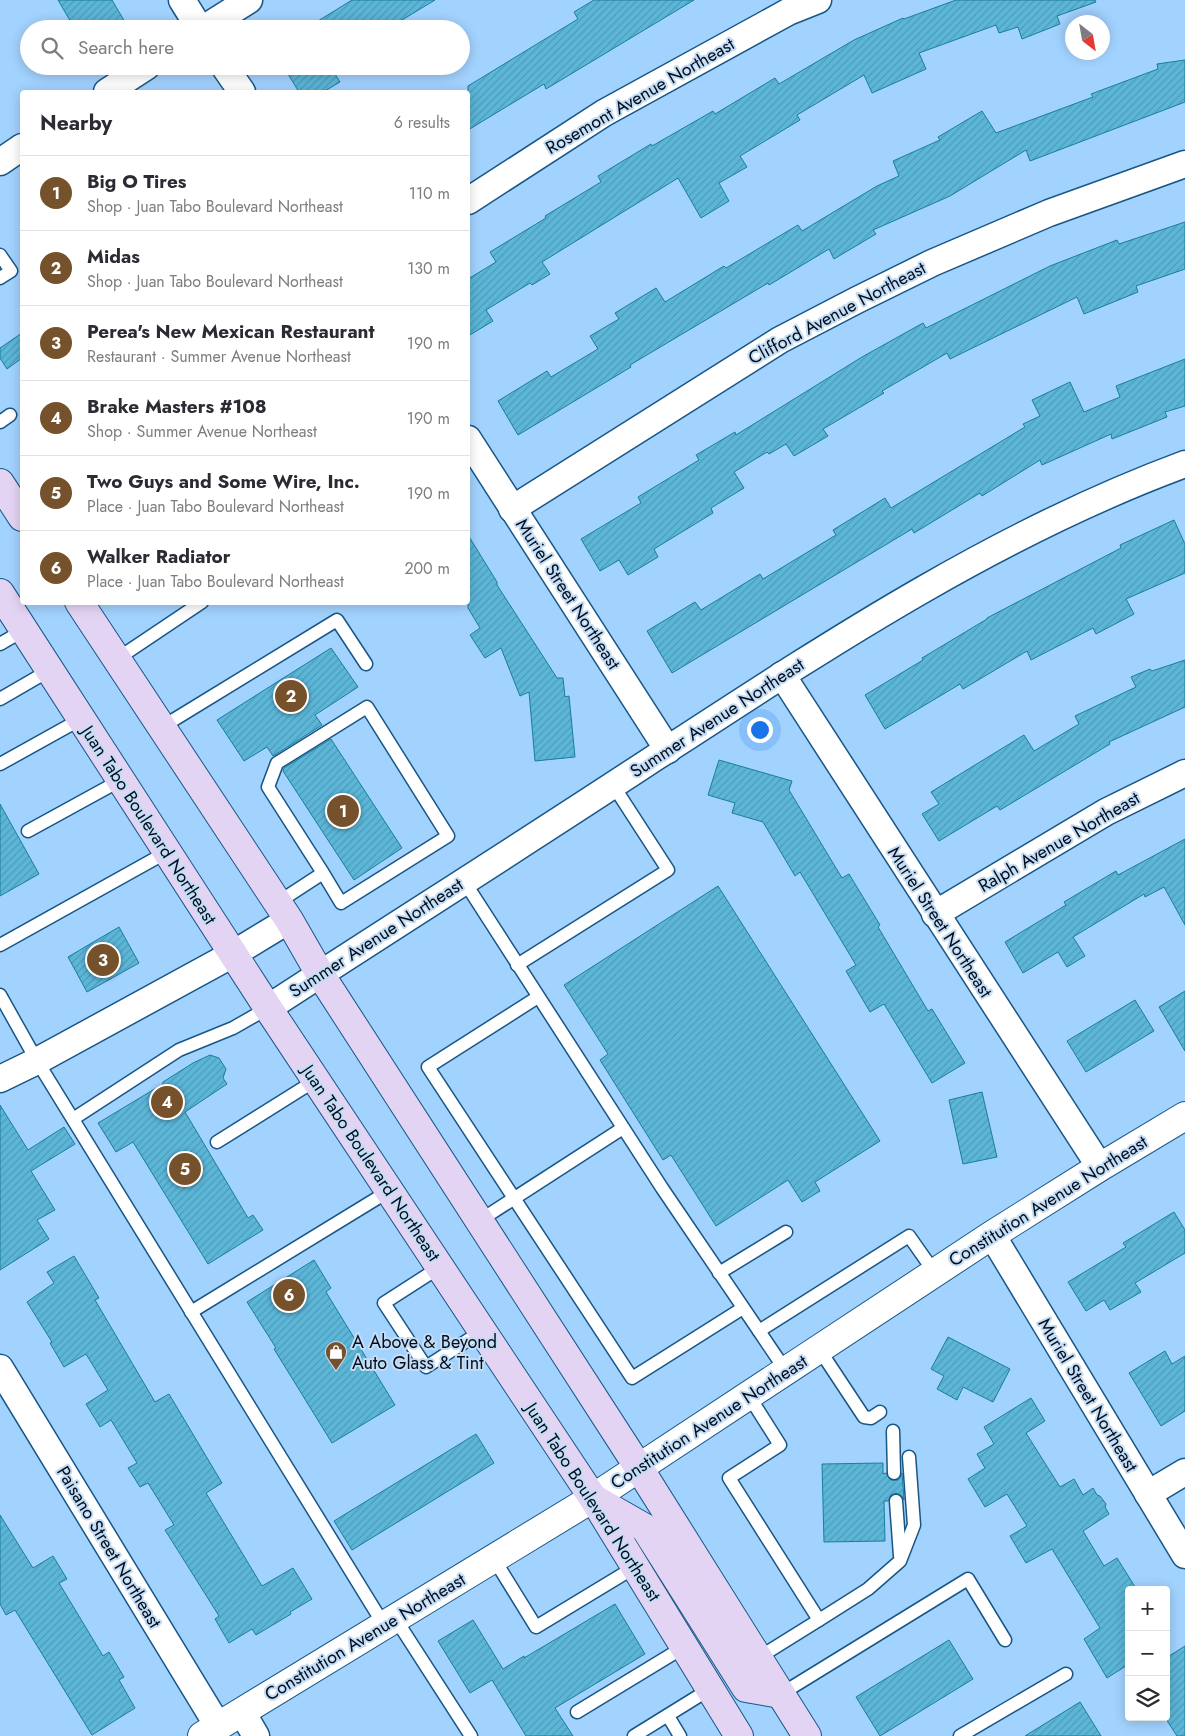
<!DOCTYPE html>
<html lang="en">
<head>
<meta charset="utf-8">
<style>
  body { margin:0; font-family:Jost,sans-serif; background:#f7f7f7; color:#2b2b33 }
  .controls { position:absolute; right:15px; bottom:15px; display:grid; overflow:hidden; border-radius:5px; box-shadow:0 2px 12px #0003 }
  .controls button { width:45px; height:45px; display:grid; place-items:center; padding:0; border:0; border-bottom:1px solid #e1e1e2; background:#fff; color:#2b2b33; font:25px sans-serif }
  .compass { position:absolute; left:1065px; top:15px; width:45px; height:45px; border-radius:50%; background:#fff; box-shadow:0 2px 12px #0003; rotate:149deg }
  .you { position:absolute; left:759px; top:729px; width:18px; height:18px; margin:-12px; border:4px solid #fff; border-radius:50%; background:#1a73e8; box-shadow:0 0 0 8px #1a73e833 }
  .badge { display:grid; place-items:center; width:32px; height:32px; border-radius:50%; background:#76522c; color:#fff; font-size:16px; font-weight:700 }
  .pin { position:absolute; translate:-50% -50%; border:2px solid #fff; box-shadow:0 1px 5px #0006 }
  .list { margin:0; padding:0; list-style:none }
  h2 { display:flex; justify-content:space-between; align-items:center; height:65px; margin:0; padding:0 20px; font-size:21px }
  h2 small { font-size:16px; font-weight:400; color:#7c7c81 }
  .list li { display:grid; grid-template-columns:32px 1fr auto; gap:15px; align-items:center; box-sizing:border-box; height:75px; padding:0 20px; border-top:1px solid #e1e1e2 }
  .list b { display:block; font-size:19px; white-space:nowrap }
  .list p { margin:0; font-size:16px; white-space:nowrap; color:#7c7c81 }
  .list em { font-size:16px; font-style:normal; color:#7c7c81 }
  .icon { flex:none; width:28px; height:28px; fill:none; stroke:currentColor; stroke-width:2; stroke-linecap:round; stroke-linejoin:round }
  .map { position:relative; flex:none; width:1185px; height:1736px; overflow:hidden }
  .search { position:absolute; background:#fff; box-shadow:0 2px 12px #0003; left:20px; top:20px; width:450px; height:55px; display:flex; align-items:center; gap:12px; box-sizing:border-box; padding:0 18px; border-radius:28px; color:#7c7c81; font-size:19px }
  .panel { position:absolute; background:#fff; box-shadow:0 2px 12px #0003; left:20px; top:90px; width:450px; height:515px; border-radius:5px }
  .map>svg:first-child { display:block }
  .building { fill:url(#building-hatch); stroke:#197d9e }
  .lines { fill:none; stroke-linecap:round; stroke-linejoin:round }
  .service-casing { stroke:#185686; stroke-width:15 }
  .minor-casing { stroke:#185686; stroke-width:29 }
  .tertiary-casing { stroke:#185686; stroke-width:30 }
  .secondary-casing { stroke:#185686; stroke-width:30 }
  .service { stroke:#fff; stroke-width:12 }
  .minor { stroke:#fff; stroke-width:26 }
  .tertiary { stroke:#fff; stroke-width:28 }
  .secondary { stroke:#e4d4f4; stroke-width:28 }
  .labels { text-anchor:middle; stroke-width:4; stroke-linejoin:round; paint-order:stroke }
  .street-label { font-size:18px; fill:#000d20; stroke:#c5ddf3 }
  .poi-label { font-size:18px; fill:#000d20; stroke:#c5ddf3; text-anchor:start }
</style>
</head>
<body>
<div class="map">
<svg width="1185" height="1736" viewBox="0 0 1185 1736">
  <defs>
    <pattern id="building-hatch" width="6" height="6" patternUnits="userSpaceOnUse" patternTransform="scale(1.25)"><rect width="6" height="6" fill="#5cb6d8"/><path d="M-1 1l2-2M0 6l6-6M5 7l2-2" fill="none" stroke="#4e9bb9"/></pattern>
  </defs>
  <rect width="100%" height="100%" fill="#a2d2fe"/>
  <!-- building -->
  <g class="building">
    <path d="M58,0H112L129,29H75Z"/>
    <path d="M352,0H435L387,29H305Z"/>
    <path d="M594,0H694L546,89L544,84L468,130V86L578,19L574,12Z"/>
    <path d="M956,0H1095L1096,2L1057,16L1060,24L1022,39L1018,27L999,33L996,25L919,53L926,69L872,93L864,75L797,115L800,120L740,156L747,167L719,183L729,201L701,218L678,178L542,262L550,274L532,285L530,283L486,310L493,321L468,336V279L496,262L490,252L546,218L545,216L601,182L598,176L651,144L652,146L713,111L715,114L775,78L779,84L854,40L903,18L904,19Z"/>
    <path d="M1185,60V102L1030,161L1026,150L950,196L873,230L876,234L834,259L829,249L769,285L768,283L630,365L631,367L518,435L498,401L547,371L551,377L598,349L590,336L619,319L615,313L656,288L665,302L724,266L726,268L798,225L802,231L877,186L899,176L893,161L940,140L938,137L982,111L996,133L1093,97L1091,94L1158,69L1157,64Z"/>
    <path d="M283,66H330L340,82L323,92H299Z"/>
    <path d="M1185,222V269L1136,286L1138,292L1084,314L1077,297L950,359L947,353L882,391L884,393L823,429L828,436L794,456L786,444L769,454L767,452L734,472L744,488L711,508L713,513L654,549L658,557L628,575L619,560L600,571L581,539L641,503L638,497L699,460L696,455L735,432L736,435L862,357L923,323L926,328L1050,266L1117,240L1119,244Z"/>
    <path d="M22,333V358L7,369L0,358V348Z"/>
    <path d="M1185,359V406L1165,412L1167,417L1112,439L1111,434L1042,465L1040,460L982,496L980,493L914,533L912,529L672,673L647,631L695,602L701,610L760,574L763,579L836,535L833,530L885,498L891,508L1025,427L1023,424L1040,416L1032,400L1070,382L1084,412L1120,397L1116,386Z"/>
    <path d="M1174,520L1185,544V573L1126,599L1134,614L1096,634L1093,628L1031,660L1027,651L963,689L960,684L885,729L865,695L923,660L922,658L987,619V618L1121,548L1120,545Z"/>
    <path d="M468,535L497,582V585L557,678H563L565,697L569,696L575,757L535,761L529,692L520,696L501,648L485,658L470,635L480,628L468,608Z"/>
    <path d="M331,648L358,687L315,715L322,725L273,756L267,747L244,761L217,720Z"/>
    <path d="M1185,660V707L1109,742L1110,744L1000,810L997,806L939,841L922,814L939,804L931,792L1024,735L1034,751L1079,724L1075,716L1136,687L1131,677L1150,669L1152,671Z"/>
    <path d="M331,739L402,848L354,880L283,771L284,768Z"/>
    <path d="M719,760L792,781L789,790L842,878L849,874L880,925L878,927L928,1011L932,1009L965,1063L932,1083L884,1004L870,1012L846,971L856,965L800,872L795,876L763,822L732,813L735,803L708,795Z"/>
    <path d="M0,804L39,874L0,896Z"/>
    <path d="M1185,839V925L1164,887L1145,897L1144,894L1073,937L1085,956L1067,967L1058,952L1023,973L1005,942L1066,905L1064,902L1116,871L1118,875Z"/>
    <path d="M718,886L880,1141L815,1182L820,1191L802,1202L788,1180L716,1226L671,1155L663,1160L600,1060L608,1054L564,985Z"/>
    <path d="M119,927L139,963L87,992L68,957Z"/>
    <path d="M1185,991V1051L1159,1007Z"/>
    <path d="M1135,1000L1154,1031L1086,1072L1067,1041Z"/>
    <path d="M210,1055L219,1058L226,1069L223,1078L227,1084L185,1112L248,1218L253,1215L263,1230L208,1264L133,1142L116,1152L98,1123L163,1084V1082L193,1063Z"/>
    <path d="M982,1092L997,1157L963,1164L949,1100Z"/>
    <path d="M0,1105L28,1150L64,1127L75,1144L31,1171L55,1210L37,1220L49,1239L0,1270Z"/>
    <path d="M1174,1212L1185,1230V1253L1135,1283L1141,1292L1110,1310L1104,1300L1086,1311L1068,1282L1126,1247L1123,1243Z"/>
    <path d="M74,1256L99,1298L95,1300L155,1402L169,1394L222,1483L206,1493L262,1586L293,1568L312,1599L290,1612L291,1614L256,1635L252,1629L229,1643L215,1619L219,1616L165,1530L174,1525L148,1483L140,1487L128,1468L137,1463L111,1420L100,1427L86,1404L108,1390L86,1354L64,1367L50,1343L52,1342L27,1302L54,1283L47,1272Z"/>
    <path d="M314,1260L331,1288L326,1292L395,1405L332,1443L274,1349L276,1348L247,1302Z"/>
    <path d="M948,1337L1010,1369L993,1402L963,1387L957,1400L937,1389L944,1376L931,1369Z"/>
    <path d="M1165,1351L1172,1364L1185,1356V1411L1161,1426L1129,1373Z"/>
    <path d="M1031,1398L1045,1421L1026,1433L1060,1487L1074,1479L1083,1495L1093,1488L1097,1495L1100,1496L1106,1504L1105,1507L1109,1514L1083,1531L1104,1566L1117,1558L1137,1590H1129V1664L1107,1678L1084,1639L1100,1628L1052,1549L1026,1563L1010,1536L1027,1526L1007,1494L985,1507L968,1479L985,1468L977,1454L994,1444L984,1427Z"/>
    <path d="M476,1434L494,1463L352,1550L334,1521Z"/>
    <path d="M883,1463V1474L886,1473L891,1480H898L902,1473L904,1500L902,1496L896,1493L891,1495L888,1501H884L885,1541L824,1542L822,1464Z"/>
    <path d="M0,1515L33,1568L53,1556L67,1579L59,1583L103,1656L109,1652L124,1677L119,1680L135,1708L92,1735L15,1610L6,1615L0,1604Z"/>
    <path d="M615,1604L645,1654L555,1708L573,1736H526L492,1680L470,1693L438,1641L473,1620L503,1669L524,1656V1658Z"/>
    <path d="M949,1640L973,1679L880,1736L856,1697Z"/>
    <path d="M1185,1646V1736H1177L1166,1719V1658Z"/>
    <path d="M1080,1702L1101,1736H1025Z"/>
  </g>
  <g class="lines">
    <!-- service casing -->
    <g class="service-casing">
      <g id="service">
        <path d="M0,255L11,271L0,278"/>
        <path d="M0,422L10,415"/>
        <path d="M0,644L24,630"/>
        <path d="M117,659L202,602"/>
        <path d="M0,699L50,670"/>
        <path d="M162,727L337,620L366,664"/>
        <path d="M0,764L81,719"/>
        <path d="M28,831L121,780"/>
        <path d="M464,881L662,1188L759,1331"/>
        <path d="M277,903L323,873L341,903L448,836L367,707L277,763L268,787L323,873"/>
        <path d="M0,945L167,852"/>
        <path d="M517,965L668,870L613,785"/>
        <path d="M0,995L37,1061L384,1625"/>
        <path d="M538,997L428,1067L632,1378L743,1308"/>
        <path d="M73,1119L179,1050L233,1028L268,1008"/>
        <path d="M217,1142L316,1080"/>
        <path d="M479,1221L623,1128"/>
        <path d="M440,1267L384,1303L426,1367L482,1331"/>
        <path d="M719,1273L786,1232"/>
        <path d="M191,1312L389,1191"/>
        <path d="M819,1349L864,1417L871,1418L880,1412"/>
        <path d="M786,1371L759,1331L909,1236L935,1273"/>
        <path d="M749,1396L780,1445L729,1478L819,1620L758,1658"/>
        <path d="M893,1431L894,1473"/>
        <path d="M896,1501L900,1556"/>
        <path d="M494,1559L536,1627L635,1567"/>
        <path d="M395,1618L471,1736"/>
        <path d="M819,1620L868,1589L900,1561L914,1525L909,1457"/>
        <path d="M781,1694L968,1579L1005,1640"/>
        <path d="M577,1712L684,1647"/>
        <path d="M668,1716L680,1736"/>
        <path d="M634,1736L710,1689"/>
        <path d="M960,1736L1066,1674"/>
      </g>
    </g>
    <!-- minor casing -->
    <g class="minor-casing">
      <g id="minor">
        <path d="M182,0L200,29"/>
        <path d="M203,29L249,0"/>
        <path d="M224,66L242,92"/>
        <path d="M107,92L147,66"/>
        <path d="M0,162L22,147"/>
        <path d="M468,201L604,113L788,12L818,0"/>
        <path d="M468,439L668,750"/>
        <path d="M512,509L780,340L857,300L932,263L1049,213L1185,164"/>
        <path d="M782,675L1100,1167"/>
        <path d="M935,914L1106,812L1185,773"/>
        <path d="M268,1008C397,924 527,842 656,757C825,647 995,534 1185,464"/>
        <path d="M0,1079L37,1061L233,954L289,920"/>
        <path d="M992,1235L1185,1555"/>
        <path d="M0,1368L218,1726"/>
        <path d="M1148,1494L1185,1472"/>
        <path d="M242,1712L256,1736"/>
      </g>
    </g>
    <!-- tertiary casing -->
    <g class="tertiary-casing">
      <path id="tertiary" d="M202,1736L593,1498L992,1235L1100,1167L1185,1116"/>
    </g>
    <!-- secondary casing -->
    <g class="secondary-casing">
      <g id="secondary">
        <path d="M0,483L22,517"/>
        <path d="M0,593L268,1008L593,1498L739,1736"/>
        <path d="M79,602L289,920L320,974L639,1468L807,1736"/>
        <path d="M596,1500L645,1528L746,1688L781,1694"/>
      </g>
    </g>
    <!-- service -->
    <use href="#service" class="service"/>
    <!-- minor -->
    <use href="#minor" class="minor"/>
    <!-- tertiary -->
    <use href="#tertiary" class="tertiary"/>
    <!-- secondary -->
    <use href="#secondary" class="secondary"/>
  </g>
  <!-- icons -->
  <defs>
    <g id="shop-pin" transform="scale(1.125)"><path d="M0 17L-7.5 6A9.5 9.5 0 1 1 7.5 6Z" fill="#76522c" stroke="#c5ddf3"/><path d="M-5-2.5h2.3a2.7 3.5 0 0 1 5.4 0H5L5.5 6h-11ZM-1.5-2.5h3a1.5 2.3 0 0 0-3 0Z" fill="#fff"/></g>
  </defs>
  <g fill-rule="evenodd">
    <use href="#shop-pin" x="336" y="1352"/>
  </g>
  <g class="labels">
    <!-- street labels -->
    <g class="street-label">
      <text transform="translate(640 96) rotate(-30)" y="6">Rosemont Avenue Northeast</text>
      <text transform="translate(837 313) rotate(-28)" y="6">Clifford Avenue Northeast</text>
      <text transform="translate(568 594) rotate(57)" y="6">Muriel Street Northeast</text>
      <text transform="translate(717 718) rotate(-33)" y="6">Summer Avenue Northeast</text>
      <text transform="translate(149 825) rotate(57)" y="6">Juan Tabo Boulevard Northeast</text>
      <text transform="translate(1059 842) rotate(-30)" y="6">Ralph Avenue Northeast</text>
      <text transform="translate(940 922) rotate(57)" y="6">Muriel Street Northeast</text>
      <text transform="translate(376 938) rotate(-33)" y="6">Summer Avenue Northeast</text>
      <text transform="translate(371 1163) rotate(56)" y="6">Juan Tabo Boulevard Northeast</text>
      <text transform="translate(1048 1201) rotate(-32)" y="6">Constitution Avenue Northeast</text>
      <text transform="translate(1088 1395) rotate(59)" y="6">Muriel Street Northeast</text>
      <text transform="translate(709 1422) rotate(-33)" y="6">Constitution Avenue Northeast</text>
      <text transform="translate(593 1502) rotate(57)" y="6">Juan Tabo Boulevard Northeast</text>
      <text transform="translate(109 1547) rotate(59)" y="6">Paisano Street Northeast</text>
      <text transform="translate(365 1637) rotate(-31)" y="6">Constitution Avenue Northeast</text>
    </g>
    <!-- poi labels -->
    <g class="poi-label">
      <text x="352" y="1348">A Above &amp; Beyond<tspan x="352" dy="21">Auto Glass &amp; Tint</tspan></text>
    </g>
  </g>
</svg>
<div class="controls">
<button>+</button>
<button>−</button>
<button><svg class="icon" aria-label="layers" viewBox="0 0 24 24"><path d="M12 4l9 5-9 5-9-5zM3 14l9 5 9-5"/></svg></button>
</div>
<svg class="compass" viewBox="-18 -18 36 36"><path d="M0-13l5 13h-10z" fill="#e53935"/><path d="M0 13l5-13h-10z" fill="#7c7c81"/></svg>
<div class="you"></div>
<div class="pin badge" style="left:343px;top:811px">1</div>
<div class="pin badge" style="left:291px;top:696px">2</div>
<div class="pin badge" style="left:103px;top:960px">3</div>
<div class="pin badge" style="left:167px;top:1102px">4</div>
<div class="pin badge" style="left:185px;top:1169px">5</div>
<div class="pin badge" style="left:289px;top:1295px">6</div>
<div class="search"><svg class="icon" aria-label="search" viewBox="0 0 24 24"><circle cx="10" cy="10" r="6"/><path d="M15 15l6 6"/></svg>Search here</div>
<section class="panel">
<h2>Nearby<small>6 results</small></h2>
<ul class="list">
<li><span class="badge">1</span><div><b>Big O Tires</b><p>Shop · Juan Tabo Boulevard Northeast</p></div><em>110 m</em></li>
<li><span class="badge">2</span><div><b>Midas</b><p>Shop · Juan Tabo Boulevard Northeast</p></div><em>130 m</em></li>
<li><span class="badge">3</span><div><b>Perea's New Mexican Restaurant</b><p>Restaurant · Summer Avenue Northeast</p></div><em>190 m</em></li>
<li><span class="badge">4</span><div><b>Brake Masters #108</b><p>Shop · Summer Avenue Northeast</p></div><em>190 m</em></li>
<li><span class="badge">5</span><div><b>Two Guys and Some Wire, Inc.</b><p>Place · Juan Tabo Boulevard Northeast</p></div><em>190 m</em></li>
<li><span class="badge">6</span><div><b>Walker Radiator</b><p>Place · Juan Tabo Boulevard Northeast</p></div><em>200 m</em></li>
</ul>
</section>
</div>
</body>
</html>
